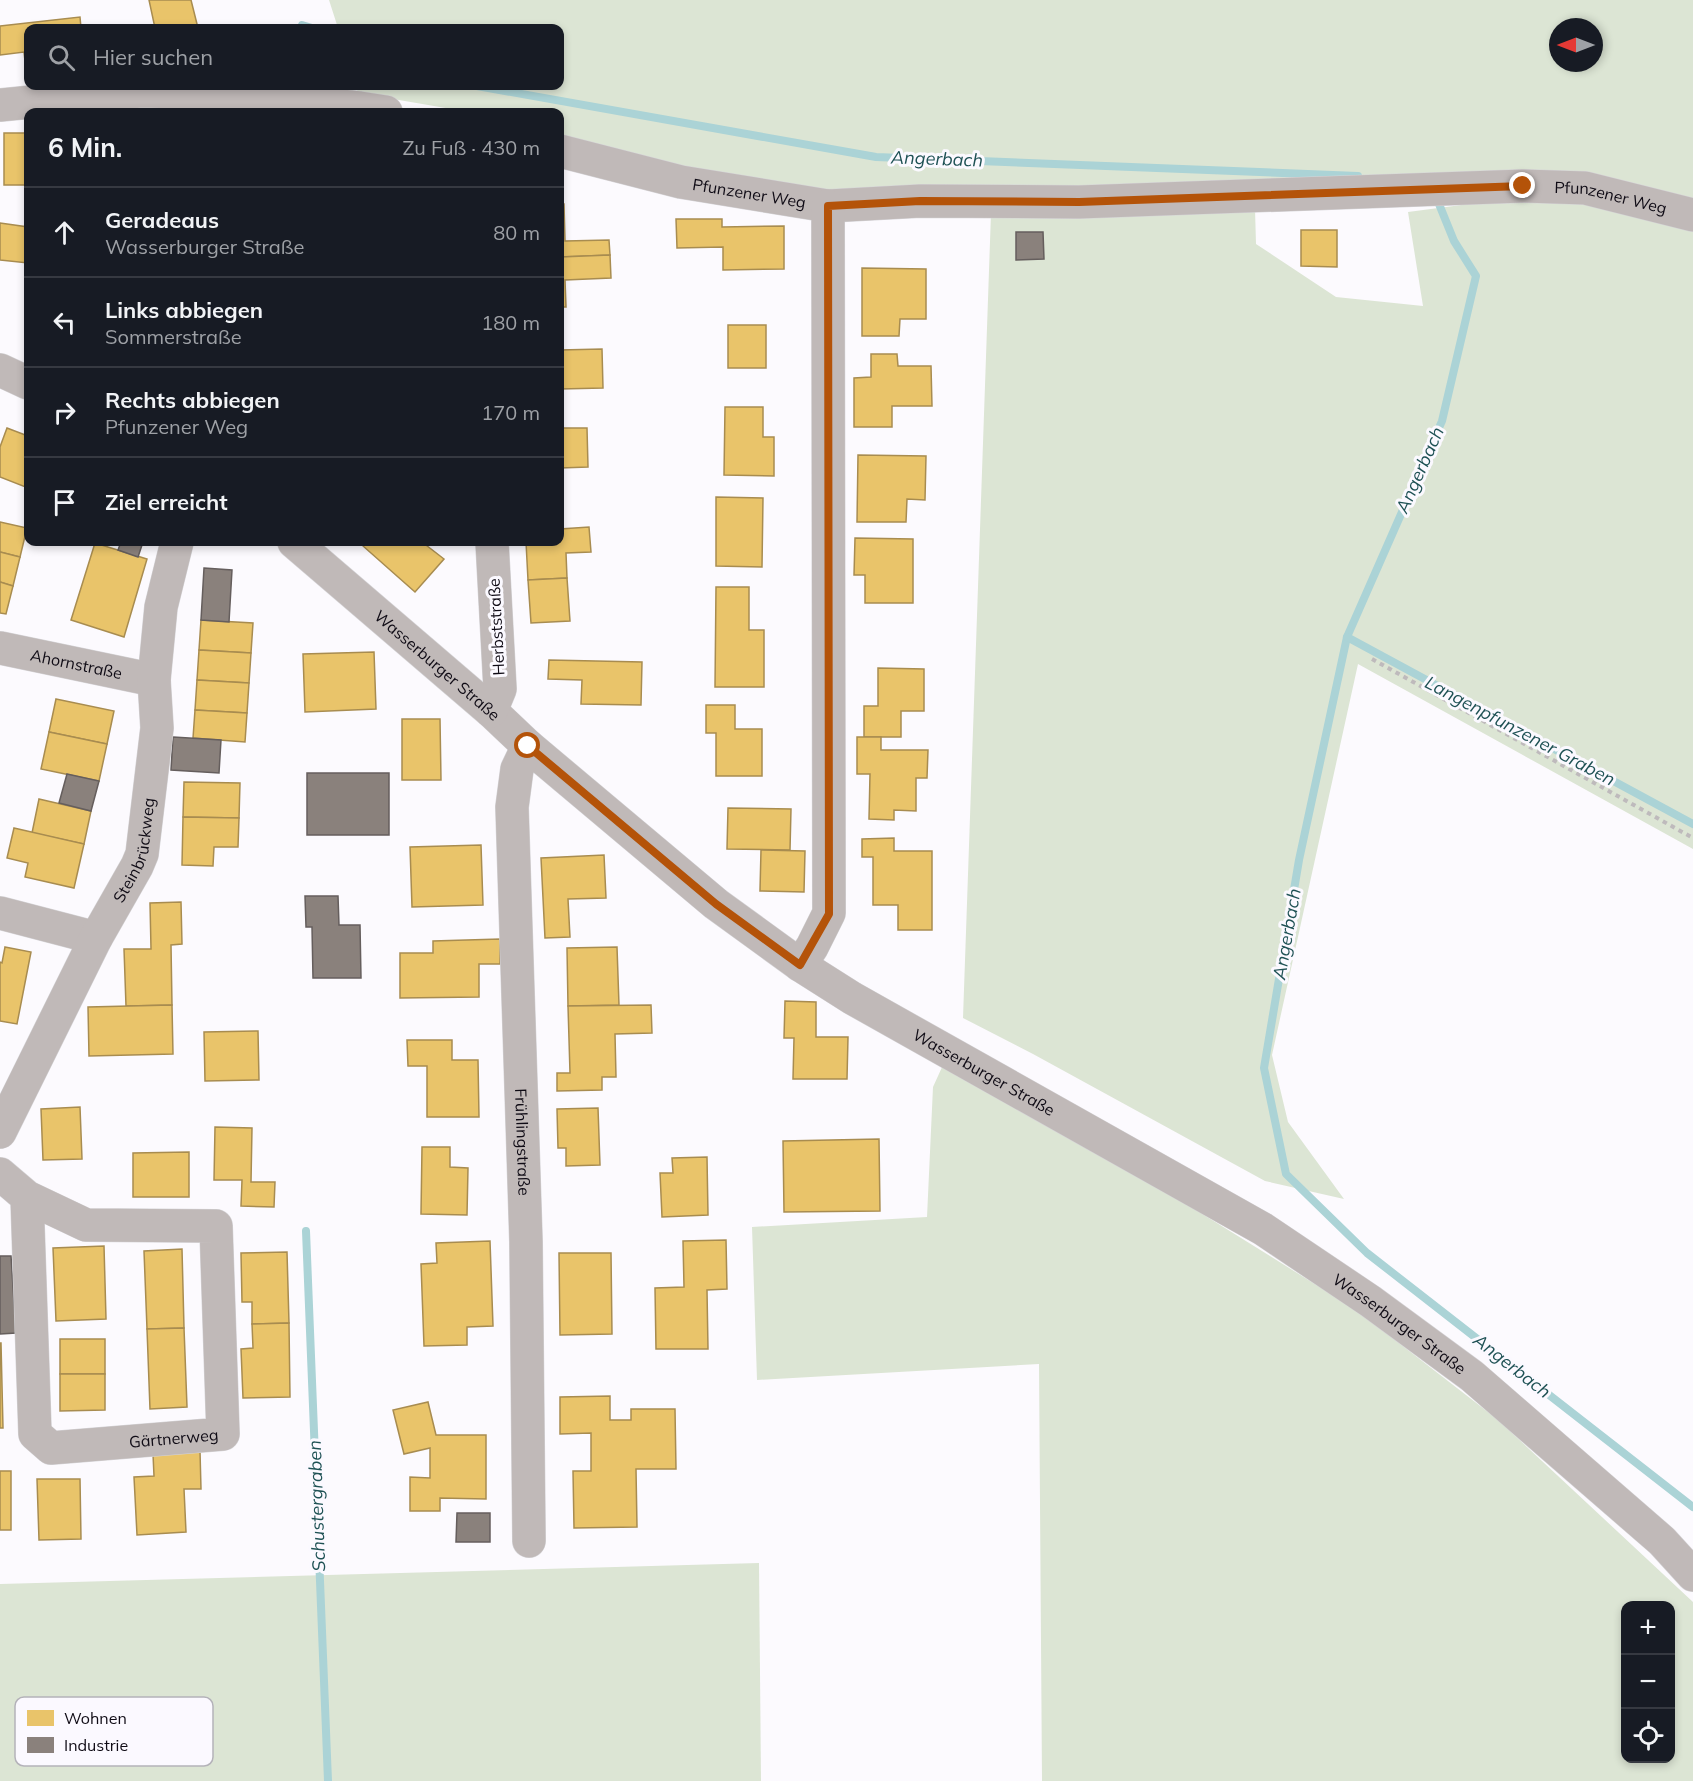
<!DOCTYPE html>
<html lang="de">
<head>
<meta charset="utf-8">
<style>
  body { margin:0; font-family:Mulish,sans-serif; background:#242831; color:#f1f3f6 }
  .controls { position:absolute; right:18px; bottom:18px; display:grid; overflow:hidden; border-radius:12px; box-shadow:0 3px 9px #0003 }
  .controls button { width:54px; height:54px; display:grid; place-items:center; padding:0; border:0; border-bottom:2px solid #363941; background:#171b24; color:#f1f3f6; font:30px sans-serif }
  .compass { position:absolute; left:1549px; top:18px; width:54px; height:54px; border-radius:50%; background:#171b24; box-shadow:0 3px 9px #0003; rotate:270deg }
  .stop { position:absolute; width:18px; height:18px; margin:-14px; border:4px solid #b45309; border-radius:50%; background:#fff }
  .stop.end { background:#b45309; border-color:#fff; box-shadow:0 2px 6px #0008 }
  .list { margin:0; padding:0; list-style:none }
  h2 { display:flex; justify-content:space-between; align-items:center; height:78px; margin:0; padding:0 24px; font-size:26px }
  h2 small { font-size:20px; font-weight:400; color:#9ea1a6 }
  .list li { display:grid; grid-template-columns:39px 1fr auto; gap:18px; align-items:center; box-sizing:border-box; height:90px; padding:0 24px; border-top:2px solid #363941 }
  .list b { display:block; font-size:22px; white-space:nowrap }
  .list p { margin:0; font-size:20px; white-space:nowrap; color:#9ea1a6 }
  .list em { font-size:20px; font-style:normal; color:#9ea1a6 }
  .icon { flex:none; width:33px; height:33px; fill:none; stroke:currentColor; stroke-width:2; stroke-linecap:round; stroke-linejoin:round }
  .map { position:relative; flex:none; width:1693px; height:1781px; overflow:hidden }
  .search { position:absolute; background:#171b24; box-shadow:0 3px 9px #0003; left:24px; top:24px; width:540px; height:66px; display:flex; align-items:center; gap:15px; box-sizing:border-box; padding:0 21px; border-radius:12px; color:#9ea1a6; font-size:22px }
  .panel { position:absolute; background:#171b24; box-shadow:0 3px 9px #0003; left:24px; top:108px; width:540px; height:438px; border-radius:12px }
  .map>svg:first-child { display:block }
  .green { fill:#dce5d4; fill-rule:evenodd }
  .homes { fill:#e9c46a; stroke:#a88c50; stroke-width:1.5 }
  .industry { fill:#8a817c; stroke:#655e5d; stroke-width:1.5 }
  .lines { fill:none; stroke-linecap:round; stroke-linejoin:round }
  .stream { stroke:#abd3d6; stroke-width:8 }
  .minor-casing { stroke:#d6d5d8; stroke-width:34 }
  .path { stroke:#bebabc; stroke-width:4; stroke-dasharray:4.5 4.5; stroke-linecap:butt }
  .minor { stroke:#c0b9b8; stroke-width:33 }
  .route { stroke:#b45309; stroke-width:8 }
  .labels { text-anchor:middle; stroke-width:6; stroke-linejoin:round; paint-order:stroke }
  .street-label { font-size:16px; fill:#0f0b15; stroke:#fbf9ff }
  .water-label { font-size:18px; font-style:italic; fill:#1e5154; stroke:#fbf9ff }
  .key { fill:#fbf9ff; stroke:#b4b2b9; stroke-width:1.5 }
  .key-label { font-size:16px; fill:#0f0b15 }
</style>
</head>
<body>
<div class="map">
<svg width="1693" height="1781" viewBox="0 0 1693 1781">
  <rect width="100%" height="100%" fill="#fcfafe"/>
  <!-- green -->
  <g class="green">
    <path d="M329,0H1693V208L1641,196L828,191L695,171L560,136V112H469L358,93L356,86H560V28H338ZM1558,27H1594V63H1558Z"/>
    <path d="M1530,196L1582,199L1693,226V849L1358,664L1272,1055L1288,1122L1344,1199L1265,1181L1033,1054L963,1018L991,213L1255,209L1256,244L1336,297L1423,306L1408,212Z"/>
    <path d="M943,1065L1151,1182L1355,1309L1497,1419L1693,1602V1781H1042L1039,1364L757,1380L752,1227L927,1217L933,1087ZM1626,1606H1670V1758H1626Z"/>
    <path d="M759,1563L761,1781H0V1584Z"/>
  </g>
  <!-- homes -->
  <g class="homes">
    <path d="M149,0H191L198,28H155Z"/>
    <path d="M80,17L81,28H28V79H27L24,52L0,55V26Z"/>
    <rect x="4" y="133" width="24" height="52"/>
    <path d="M560,204H564L565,241L609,240L610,255L560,257Z"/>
    <path d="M676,219H722V227L784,226V269L723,270V247L677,248Z"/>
    <path d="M0,223L28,227V263L0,260Z"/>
    <path d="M1301,230H1337V267L1301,266Z"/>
    <path d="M610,255L611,278L565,280L566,307H560V257Z"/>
    <path d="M862,268L926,269V319H900L899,336H862Z"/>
    <rect x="728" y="325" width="38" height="43"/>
    <path d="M602,349L603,388L560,389V350Z"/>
    <path d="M871,354H897L898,366H931L932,406H892V427H854V378L871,377Z"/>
    <path d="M725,407H763V437H774V476L724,475Z"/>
    <path d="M7,428L28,436V488L0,477V447Z"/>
    <path d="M560,428H587L588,467L560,468Z"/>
    <path d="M858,455L926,456L925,500L907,499L906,522H857Z"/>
    <path d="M716,497L763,498L762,567L716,566Z"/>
    <path d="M0,522L27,528L20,557L0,552Z"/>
    <path d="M589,527L591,552L566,553L567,578L528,580L526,542H560V529Z"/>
    <path d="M855,538L913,539V603H865V575H854Z"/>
    <path d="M363,542H422L444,559L415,592L363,546Z"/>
    <path d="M95,543L147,559L124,637L71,620Z"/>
    <path d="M0,552L20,557L13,586L0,582Z"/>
    <path d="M567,578L570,621L531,623L528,580Z"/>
    <path d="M0,582L13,586L6,614L0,613Z"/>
    <path d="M716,587H749V630H764V687H715Z"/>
    <path d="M201,620L253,623L251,653L199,650Z"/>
    <path d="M199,650L251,653L249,683L197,680Z"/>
    <path d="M374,652L376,709L305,712L303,654Z"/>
    <path d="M549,660L642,662L641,705L581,704L582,680L548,679Z"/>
    <path d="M878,668L924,669V711H901V737H864V706H878Z"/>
    <path d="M197,680L249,683L247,713L195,710Z"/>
    <path d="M56,699L114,711L107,744L49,732Z"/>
    <path d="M706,705H735V729H762V776H716V733H706Z"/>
    <path d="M195,710L247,713L245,742L193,738Z"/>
    <path d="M402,719H440L441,780H402Z"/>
    <path d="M49,732L107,744L99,781L41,769Z"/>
    <path d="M857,737H881V750H928L927,778H916V811L894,810V820L869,819L870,774H857Z"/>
    <path d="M184,782L240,783L239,818L183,817Z"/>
    <path d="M39,799L91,811L84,844L32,833Z"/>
    <path d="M728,808L791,809L790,850L727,849Z"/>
    <path d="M183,817L239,818L238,847H214L213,866L182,865Z"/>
    <path d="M14,828L84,844L74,888L25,877L28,863L7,858Z"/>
    <path d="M894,838V851H932V930H898V905H873V857H862V839Z"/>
    <path d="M481,845L483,905L412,907L410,847Z"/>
    <path d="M761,850L805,851L804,892L760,891Z"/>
    <path d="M604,855L606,898L568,899L570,937L545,938L541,858Z"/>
    <path d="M181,902L182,944L171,945L172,1005L126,1006L124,949H151L150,903Z"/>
    <path d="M500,939V964H479V997L400,998V953H433V941Z"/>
    <path d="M5,947L31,952L17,1024L0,1021V962L2,963Z"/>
    <path d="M617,947L619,1005L568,1006L567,948Z"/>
    <path d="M785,1001L816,1002V1037H848L847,1079H793L794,1038H784Z"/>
    <path d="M172,1005L173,1054L89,1056L88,1007Z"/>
    <path d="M651,1005L652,1033L615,1034L616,1077H602V1090L557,1091V1073H570L568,1006Z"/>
    <path d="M258,1031L259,1080L205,1081L204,1032Z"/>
    <path d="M407,1040H452V1060H478L479,1117H427V1066H408Z"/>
    <path d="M80,1107L82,1159L43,1160L41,1109Z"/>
    <path d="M598,1108L600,1165L566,1166V1148H558L557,1109Z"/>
    <path d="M215,1127L252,1128L251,1182H275L274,1207L241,1206L242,1180H214Z"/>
    <path d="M879,1139L880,1211L784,1212L783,1141Z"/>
    <path d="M422,1147H450V1167L468,1168L467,1215L421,1214Z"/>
    <path d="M189,1152V1197H133V1153Z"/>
    <path d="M707,1157L708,1215L662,1217L660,1173H673L672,1158Z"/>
    <path d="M726,1240L727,1289L707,1290L708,1349H656L655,1288L684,1287L683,1241Z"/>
    <path d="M490,1241L493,1326L467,1327V1345L424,1346L421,1264L437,1263L436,1243Z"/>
    <path d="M104,1246L106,1319L56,1321L53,1248Z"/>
    <path d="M182,1249L184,1328L147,1329L144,1251Z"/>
    <path d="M287,1252L289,1323L252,1324V1302H242L241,1253Z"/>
    <path d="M559,1253H611L612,1334L560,1335Z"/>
    <path d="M289,1323L290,1397L243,1398L241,1349L253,1348L252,1324Z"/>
    <path d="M184,1328L187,1407L150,1409L147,1329Z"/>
    <rect x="60" y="1339" width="45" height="35"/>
    <path d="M0,1343H1L3,1428H0Z"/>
    <path d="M60,1374H105V1410L60,1411Z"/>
    <path d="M610,1396V1420H631V1409H675L676,1469H636L637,1527L574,1528L573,1471H591V1433L560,1434V1397Z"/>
    <path d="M428,1402L436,1435H486V1499L440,1498V1511H410V1477L430,1478V1448L404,1454L393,1410Z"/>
    <path d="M200,1451L201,1489H184L186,1532L137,1535L134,1477L154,1476L153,1454Z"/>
    <rect x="0" y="1471" width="11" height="59"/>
    <path d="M37,1479H80L81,1539L39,1540Z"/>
  </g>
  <!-- industry -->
  <g class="industry">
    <path d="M1016,232H1043L1044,259L1016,260Z"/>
    <path d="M121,542H143L138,557L118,550Z"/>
    <path d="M204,568L232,570L229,622L201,620Z"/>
    <path d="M173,737L221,740L219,773L171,770Z"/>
    <rect x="307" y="773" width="82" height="62"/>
    <path d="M67,774L99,781L91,811L59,803Z"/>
    <path d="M305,896H338L339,925H360L361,978H313L312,927H306Z"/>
    <path d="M0,1256H11L16,1333L0,1334Z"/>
    <path d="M457,1513H490V1542H456Z"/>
  </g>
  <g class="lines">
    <!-- stream -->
    <g class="stream">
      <path d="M302,25L312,28"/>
      <path d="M477,86L876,157L1358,176"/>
      <path d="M1439,204L1454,241L1476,276L1442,421L1347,637L1299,860L1264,1068L1286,1174L1367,1253L1693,1507"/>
      <path d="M1347,637L1693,824"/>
      <path d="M306,1231L328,1781"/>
    </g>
    <!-- minor casing -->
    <g class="minor-casing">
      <g id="minor">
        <path d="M0,105L141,91L216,93L360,108L386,112"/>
        <path id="s1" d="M560,151L681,182L828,206L920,201L1079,202L1523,186L1585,188L1693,215"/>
        <path d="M0,370L28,383"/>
        <path id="s2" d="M294,542L491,711L528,746L716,904L800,965L852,998L1263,1229L1370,1301L1472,1376L1662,1541L1693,1575"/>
        <path id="s3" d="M0,648L154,680"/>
        <path d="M491,711L500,689L492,542"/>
        <path id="s4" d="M528,746L517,769L512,807L526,1242L529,1541"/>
        <path d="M0,913L96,938"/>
        <path d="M800,965L812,947L829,913L828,206"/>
        <path id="s5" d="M0,1132L96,938L137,866L142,854L157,728L154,680L161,607L177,542"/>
        <path id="s6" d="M0,1174L27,1197L35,1434L51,1448L223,1434L216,1226L86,1225L27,1197"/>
      </g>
    </g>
    <!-- path -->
    <path class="path" d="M1372,659L1693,838"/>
    <!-- minor -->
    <use href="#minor" class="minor"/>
  </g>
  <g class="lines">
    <!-- route -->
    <path class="route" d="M528,746L716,904L800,965L829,914L828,206L920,201L1079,202L1523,186"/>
  </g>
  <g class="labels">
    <!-- street labels -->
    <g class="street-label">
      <text dy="6" stroke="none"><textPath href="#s1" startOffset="194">Pfunzener Weg</textPath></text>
      <text dy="6" stroke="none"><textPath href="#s1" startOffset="1058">Pfunzener Weg</textPath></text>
      <text transform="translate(496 627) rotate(-93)" y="6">Herbststraße</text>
      <text dy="6" stroke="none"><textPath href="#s3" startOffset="78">Ahornstraße</textPath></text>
      <text dy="6" stroke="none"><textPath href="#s2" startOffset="189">Wasserburger Straße</textPath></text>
      <text dy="6" stroke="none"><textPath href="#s5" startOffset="314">Steinbrückweg</textPath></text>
      <text dy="6" stroke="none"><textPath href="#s2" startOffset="873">Wasserburger Straße</textPath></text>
      <text dy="6" stroke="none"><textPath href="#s4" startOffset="399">Frühlingstraße</textPath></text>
      <text dy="6" stroke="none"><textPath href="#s2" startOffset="1359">Wasserburger Straße</textPath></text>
      <text dy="6" stroke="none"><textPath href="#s6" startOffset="417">Gärtnerweg</textPath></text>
    </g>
    <!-- water labels -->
    <g class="water-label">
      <text transform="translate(937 159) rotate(2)" y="6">Angerbach</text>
      <text transform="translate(1420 470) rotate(-66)" y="6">Angerbach</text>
      <text transform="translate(1520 731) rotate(28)" y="6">Langenpfunzener Graben</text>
      <text transform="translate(1287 934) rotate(-80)" y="6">Angerbach</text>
      <text transform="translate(1512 1366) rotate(38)" y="6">Angerbach</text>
      <text transform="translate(317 1506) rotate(-92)" y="6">Schustergraben</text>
    </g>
  </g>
  <!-- legend -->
  <rect x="15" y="1697" width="198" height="69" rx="9" class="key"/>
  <rect x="27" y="1710" width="27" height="16" fill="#e9c46a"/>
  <rect x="27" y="1737" width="27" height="16" fill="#8a817c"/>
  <g class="key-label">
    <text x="64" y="1724">Wohnen</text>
    <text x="64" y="1751">Industrie</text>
  </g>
</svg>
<div class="controls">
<button>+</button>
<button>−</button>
<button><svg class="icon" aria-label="locate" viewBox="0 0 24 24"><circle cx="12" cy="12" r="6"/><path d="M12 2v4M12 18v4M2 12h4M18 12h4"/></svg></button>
</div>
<svg class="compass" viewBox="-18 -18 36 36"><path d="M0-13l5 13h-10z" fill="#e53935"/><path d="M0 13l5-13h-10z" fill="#9ea1a6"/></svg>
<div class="stop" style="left:528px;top:746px"></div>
<div class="stop end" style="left:1523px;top:186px"></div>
<div class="search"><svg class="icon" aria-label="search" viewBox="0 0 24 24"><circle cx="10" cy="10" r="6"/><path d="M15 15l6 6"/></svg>Hier suchen</div>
<section class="panel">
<h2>6 Min.<small>Zu Fuß · 430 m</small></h2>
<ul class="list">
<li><svg class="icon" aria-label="ahead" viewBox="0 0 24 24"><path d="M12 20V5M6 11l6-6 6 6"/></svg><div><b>Geradeaus</b><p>Wasserburger Straße</p></div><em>80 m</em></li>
<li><svg class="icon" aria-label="left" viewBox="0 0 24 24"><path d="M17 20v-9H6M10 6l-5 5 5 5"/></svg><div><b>Links abbiegen</b><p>Sommerstraße</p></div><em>180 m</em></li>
<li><svg class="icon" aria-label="right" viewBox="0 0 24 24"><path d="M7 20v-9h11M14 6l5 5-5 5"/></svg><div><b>Rechts abbiegen</b><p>Pfunzener Weg</p></div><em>170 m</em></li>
<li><svg class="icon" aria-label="arrive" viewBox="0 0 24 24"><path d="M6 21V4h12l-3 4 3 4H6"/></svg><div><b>Ziel erreicht</b></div></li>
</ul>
</section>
</div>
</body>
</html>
